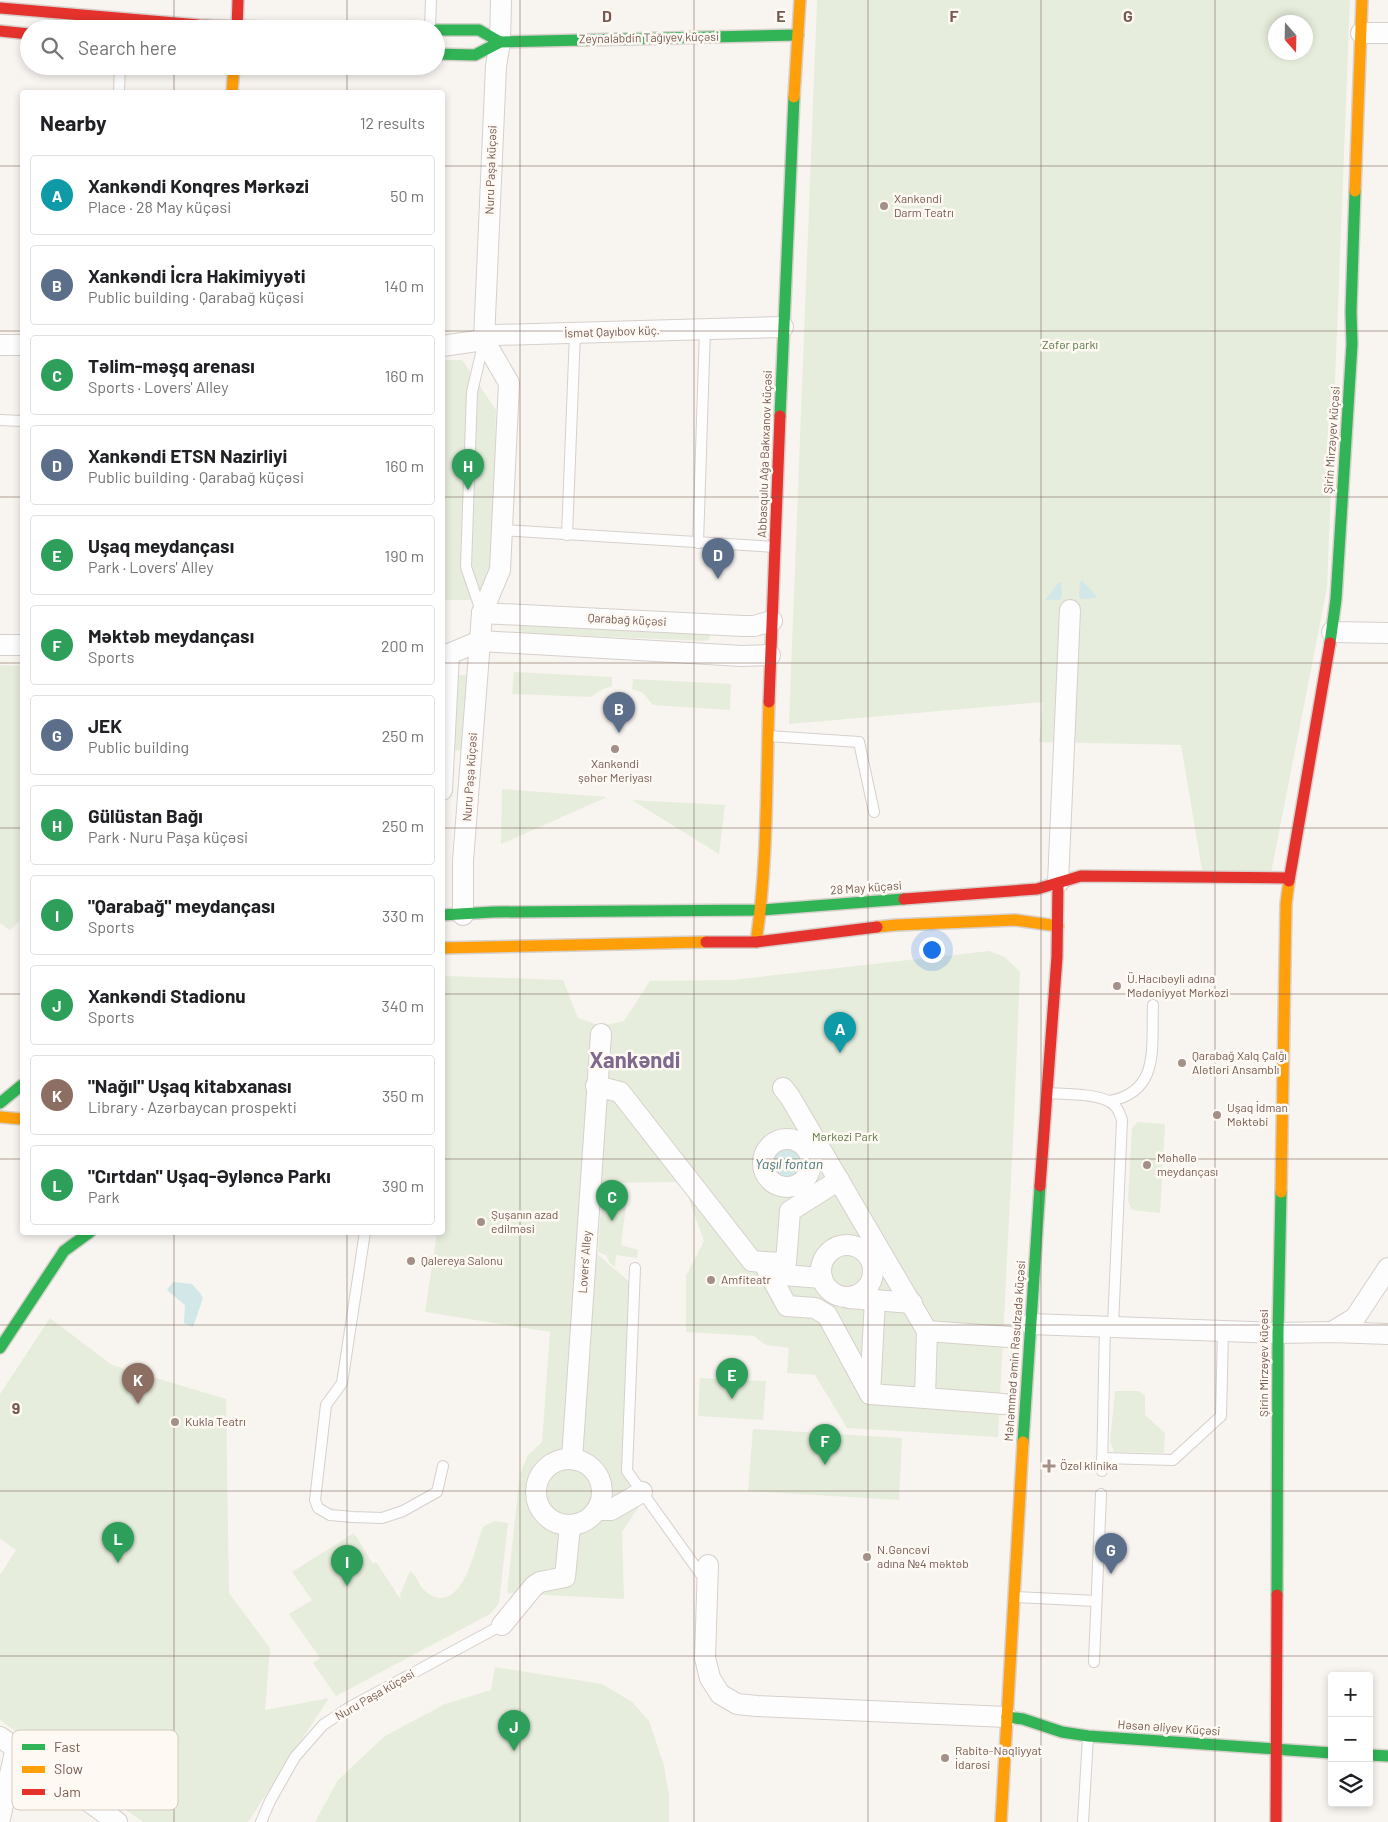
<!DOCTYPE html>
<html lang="en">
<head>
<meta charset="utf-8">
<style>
  body { margin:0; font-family:Barlow,sans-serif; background:#f6f6f6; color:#202124 }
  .controls { position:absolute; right:15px; bottom:15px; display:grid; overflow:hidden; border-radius:5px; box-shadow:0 2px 8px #0003 }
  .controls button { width:45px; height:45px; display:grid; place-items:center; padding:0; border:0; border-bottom:1px solid #e0e0e0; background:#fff; color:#202124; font:25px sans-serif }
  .compass { position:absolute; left:1268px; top:15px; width:45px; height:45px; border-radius:50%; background:#fff; box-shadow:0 2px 8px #0003; rotate:160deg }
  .you { position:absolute; left:931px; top:949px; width:18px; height:18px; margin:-12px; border:4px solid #fff; border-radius:50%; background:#1a73e8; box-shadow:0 0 0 8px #1a73e833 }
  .badge { display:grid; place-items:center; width:32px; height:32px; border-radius:50%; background:#a39189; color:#fff; font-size:16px; font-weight:700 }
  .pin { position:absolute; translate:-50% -41px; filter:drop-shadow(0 1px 2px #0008) }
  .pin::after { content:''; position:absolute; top:26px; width:18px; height:15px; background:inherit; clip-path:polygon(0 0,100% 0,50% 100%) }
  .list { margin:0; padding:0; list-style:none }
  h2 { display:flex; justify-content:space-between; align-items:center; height:65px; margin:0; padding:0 20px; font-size:21px }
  h2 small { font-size:16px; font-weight:400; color:#757577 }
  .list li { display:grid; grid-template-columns:32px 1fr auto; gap:15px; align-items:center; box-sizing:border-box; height:80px; margin:0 10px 10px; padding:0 10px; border:1px solid #e0e0e0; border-radius:5px }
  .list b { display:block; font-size:19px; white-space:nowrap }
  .list p { margin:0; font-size:16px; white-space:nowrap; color:#757577 }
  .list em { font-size:16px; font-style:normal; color:#757577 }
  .icon { flex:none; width:28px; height:28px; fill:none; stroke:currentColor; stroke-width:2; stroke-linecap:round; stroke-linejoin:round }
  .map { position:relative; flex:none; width:1388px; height:1822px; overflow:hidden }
  .search { position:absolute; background:#fff; box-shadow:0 2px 8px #0003; left:20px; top:20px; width:425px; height:55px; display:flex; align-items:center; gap:12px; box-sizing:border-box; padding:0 18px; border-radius:28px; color:#757577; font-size:19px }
  .panel { position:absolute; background:#fff; box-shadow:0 2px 8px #0003; left:20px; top:90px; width:425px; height:1145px; border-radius:5px }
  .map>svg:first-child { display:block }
  .green { fill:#e7eddc; fill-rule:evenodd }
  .water { fill:#d2e7e7 }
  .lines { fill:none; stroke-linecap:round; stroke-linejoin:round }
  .lane-casing { stroke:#d6d0cb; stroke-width:12 }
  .street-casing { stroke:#d6d0cb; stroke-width:22 }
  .fast-casing { stroke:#d8d0cc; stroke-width:14 }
  .slow-casing { stroke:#d8d0cc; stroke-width:14 }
  .jam-casing { stroke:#d8d0cc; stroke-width:14 }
  .lane { stroke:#fefdfd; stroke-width:10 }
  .street { stroke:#fefdfd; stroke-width:20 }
  .fast { stroke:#30b455; stroke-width:11 }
  .slow { stroke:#ff9f0a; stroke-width:11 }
  .jam { stroke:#e5322d; stroke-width:11 }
  .grid { fill:none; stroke:#755b51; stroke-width:1; stroke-opacity:0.55 }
  .poi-dot { fill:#a39189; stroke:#fef9f3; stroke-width:2 }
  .labels { text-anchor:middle; stroke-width:5; stroke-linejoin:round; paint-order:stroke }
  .street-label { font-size:12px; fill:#755b51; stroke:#fef9f3 }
  .poi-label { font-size:12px; fill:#755b51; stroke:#fef9f3; text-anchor:start }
  .park-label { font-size:12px; fill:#5b794a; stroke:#fef9f3 }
  .water-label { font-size:14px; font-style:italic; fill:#49797f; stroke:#fef9f3 }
  .town-label { font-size:22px; font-weight:bold; fill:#80698f; stroke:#fef9f3 }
  .key { fill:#fef9f3; stroke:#d5cac2; stroke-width:1 }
  .key-label { font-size:14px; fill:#755b51 }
  .grid-label { font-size:16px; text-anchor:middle; font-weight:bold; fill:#755b51; stroke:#fef9f3; stroke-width:5; stroke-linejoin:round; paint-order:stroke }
</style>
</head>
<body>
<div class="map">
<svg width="1388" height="1822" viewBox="0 0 1388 1822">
  <rect width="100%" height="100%" fill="#f8f4f0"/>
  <!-- green -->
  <g class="green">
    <path d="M817,0H1350L1327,588L1271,873L1202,870L1181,745L1039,742L1043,702L789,724ZM1276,22H1306V52H1276Z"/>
    <path d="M442,360H462L496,410L492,569L484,600H443Z"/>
    <path d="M523,624L709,634L710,637L708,640L705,641L522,633L519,628Z"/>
    <path d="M0,665L22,666V919L10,930L0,923Z"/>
    <path d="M514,672L612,677V686L601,690L591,697L512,694Z"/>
    <path d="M457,675H470L464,751L451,750Z"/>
    <path d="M633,679L731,684L730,710L653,705L643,693L632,689Z"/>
    <path d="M502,789L607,797L501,844Z"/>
    <path d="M632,800L725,805L719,854Z"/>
    <path d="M989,951L1005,957L1020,972L1014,1120L998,1437L847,1428L815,1375L787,1373L789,1348L766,1345L754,1336L686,1332V1276L704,1241L686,1191L677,1182L599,1183L596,1253L633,1285L627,1472L644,1499L622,1532L624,1599L507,1593L520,1474L528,1455L542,1442L550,1332L425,1312L437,1233L442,1232L443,1198L445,1181L442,1180L443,978L447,976L563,980L578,1018L601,1026L624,1021L650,981L732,980Z"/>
    <path d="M1138,1122L1165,1124L1160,1213L1132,1210L1128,1201L1132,1128Z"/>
    <path d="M602,1189L627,1197L621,1245L638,1250L637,1258L616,1255L615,1267L609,1262L606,1255L598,1252Z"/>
    <path d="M50,1318L112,1365L226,1399L229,1593L270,1648L265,1710L329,1698L248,1822H143L0,1720V1575L16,1550L0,1539V1394Z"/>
    <path d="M700,1378L766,1381L763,1420L698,1416Z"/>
    <path d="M1115,1391H1139L1145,1396V1415L1165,1433L1164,1453L1114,1452L1110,1442Z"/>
    <path d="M753,1429L902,1438L899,1500L748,1491Z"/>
    <path d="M495,1521L508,1523L499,1603L490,1614L336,1696L313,1663L320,1658L289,1614L312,1600L292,1572L354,1533L373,1564L376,1562L401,1600L400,1595L410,1571C418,1576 419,1587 426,1592C461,1618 474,1552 481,1532L484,1526Z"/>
    <path d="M495,1667L602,1684L632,1702L649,1721L664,1766L669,1796V1822H315L338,1780L385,1736L445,1704L491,1690Z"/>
  </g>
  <!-- water -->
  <g class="water">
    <path d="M1082,580L1097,597L1096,598L1081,599L1079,597L1080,582Z"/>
    <path d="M1059,582L1061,583L1062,596L1060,600H1045Z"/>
    <circle cx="788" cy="1164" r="15"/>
    <path d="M173,1282L192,1284L200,1293L203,1298L193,1327L184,1323L185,1305L167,1290Z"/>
  </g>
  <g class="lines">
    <!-- lane casing -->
    <g class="lane-casing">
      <g id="lane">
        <path d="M430,29L431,0"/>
        <path d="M119,92L120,66"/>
        <path d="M0,420L22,421"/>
        <path d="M502,530L775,547"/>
        <path d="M567,535L575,333"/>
        <path d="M698,543L705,329"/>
        <path d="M481,611L466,567L472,392L484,341"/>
        <path d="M768,736L859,742L874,812"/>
        <path d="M1048,1093C1065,1094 1104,1093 1115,1106C1119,1110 1120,1115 1122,1120L1113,1326"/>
        <path d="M1110,1101C1161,1091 1151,1046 1153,1005"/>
        <path d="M365,1232L342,1383L326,1405L315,1500L318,1508L330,1515L353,1517L382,1518L403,1511L437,1492L443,1466"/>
        <path d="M635,1268L627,1471L705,1580"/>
        <path d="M1102,1458L1173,1460L1221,1416L1223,1331"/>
        <path d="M1102,1471L1105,1326"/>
        <path d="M1015,1597L1096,1601"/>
        <path d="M1094,1662L1101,1494"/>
        <path d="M261,1822L270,1801L295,1757L323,1725L350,1707L502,1625"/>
        <path d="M1083,1822L1088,1737"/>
      </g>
    </g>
    <!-- street casing -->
    <g class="street-casing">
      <g id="street">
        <path d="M1361,33H1388"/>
        <path d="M0,345H22"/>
        <path d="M442,346L484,340L496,335L783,327"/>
        <path d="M482,613L743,626H754L772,621"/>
        <path d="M1332,632L1388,633"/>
        <path d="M0,645H22"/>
        <path d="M442,654H449L480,641L482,613L500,570L509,383L484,340L496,66L500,42L501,0"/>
        <path d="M442,790L449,654"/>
        <path d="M1058,883L1070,610"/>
        <path d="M463,915V861L480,641L742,656L770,655"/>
        <path d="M596,1086L620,1092L752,1261L763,1262"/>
        <path d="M783,1088L790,1097L927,1331L925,1398L1004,1404"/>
        <circle cx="787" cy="1163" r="24"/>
        <path d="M839,1180L790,1211L786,1263L763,1262L787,1306L815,1308L827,1315L870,1394L925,1398"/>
        <circle cx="847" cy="1271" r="26"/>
        <path d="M770,1274L822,1278"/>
        <path d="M849,1298L912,1303"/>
        <path d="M1030,1324L1278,1333L1332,1332L1388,1334"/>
        <path d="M927,1331L1009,1337"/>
        <path d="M1332,1332L1355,1318L1388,1268"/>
        <path d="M870,1394L875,1300"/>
        <path d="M572,1459L601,1034"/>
        <circle cx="569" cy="1492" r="33"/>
        <path d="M597,1510H611L642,1492"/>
        <path d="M708,1565L705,1658L710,1678L720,1694L737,1704L757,1706L1007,1717"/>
        <path d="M502,1625L534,1586L540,1582L565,1577L570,1526"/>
        <path d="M0,1737L117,1822"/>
        <path d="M0,1818L16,1748"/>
      </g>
    </g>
    <!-- fast casing -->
    <g class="fast-casing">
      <g id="fast">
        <path d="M226,26L360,29"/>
        <path d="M436,30H479L500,42"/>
        <path d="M436,54L475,55L500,42L798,35"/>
        <path d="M780,416L794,97"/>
        <path d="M1330,643L1336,599L1352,344L1351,312L1355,191"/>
        <path d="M442,915L493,912L761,910L904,899"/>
        <path d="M0,1103L22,1085"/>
        <path d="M0,1348L64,1251L90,1232"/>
        <path d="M1023,1442L1040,1186"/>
        <path d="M1277,1595L1278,1333L1281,1192"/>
        <path d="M1007,1717L1023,1719L1062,1732L1088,1736L1332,1753"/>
        <path d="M1369,1755L1388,1756"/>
      </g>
    </g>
    <!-- slow casing -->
    <g class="slow-casing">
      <g id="slow">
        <path d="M232,92L234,66"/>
        <path d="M794,97L800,0"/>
        <path d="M1355,191L1362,0"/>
        <path d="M877,927L896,925L1015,920L1058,926"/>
        <path d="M756,942C768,863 766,782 769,702"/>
        <path d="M442,948L706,942"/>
        <path d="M0,1117L22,1119"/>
        <path d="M1281,1192L1286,904L1289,881"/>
        <path d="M1001,1822L1023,1442"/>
      </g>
    </g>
    <!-- jam casing -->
    <g class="jam-casing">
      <g id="jam">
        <path d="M0,8L199,25L226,26"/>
        <path d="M237,29L238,0"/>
        <path d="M0,31L29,34"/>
        <path d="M769,702L780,416"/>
        <path d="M1289,881L1330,643"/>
        <path d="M904,899L1037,889L1081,876L1289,878"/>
        <path d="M706,942H756L877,927"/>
        <path d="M1040,1186L1057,957L1058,883"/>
        <path d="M1276,1822L1277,1595"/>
      </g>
    </g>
    <!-- lane -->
    <use href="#lane" class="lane"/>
    <!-- street -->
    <use href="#street" class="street"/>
    <!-- fast -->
    <use href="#fast" class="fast"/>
    <!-- slow -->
    <use href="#slow" class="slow"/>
    <!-- jam -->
    <use href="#jam" class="jam"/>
  </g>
  <!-- grid -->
  <path class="grid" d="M174,0V29M347,0V29M520,0V1822M694,0V1822M868,0V1822M1041,0V1822M1215,0V1822M174,66V92M347,66V92M0,166H22M442,166H1388M0,331H22M442,331H1388M0,497H22M442,497H1388M0,663H22M442,663H1388M0,828H22M442,828H1388M0,994H22M442,994H1388M0,1159H22M442,1159H1388M174,1232V1822M347,1232V1822M0,1325H1388M0,1491H1388M0,1656H1388"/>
  <!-- markers -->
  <g class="poi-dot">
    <circle cx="884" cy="206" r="5"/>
    <circle cx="615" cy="749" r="5"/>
    <circle cx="1117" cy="986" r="5"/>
    <circle cx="1182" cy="1063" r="5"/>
    <circle cx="1217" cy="1115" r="5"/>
    <circle cx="1147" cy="1165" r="5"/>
    <circle cx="481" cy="1222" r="5"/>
    <circle cx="411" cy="1261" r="5"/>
    <circle cx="711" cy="1280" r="5"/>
    <circle cx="175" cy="1422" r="5"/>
    <path d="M1046.5 1458.5h5v5h5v5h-5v5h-5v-5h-5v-5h5z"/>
    <circle cx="867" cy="1557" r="5"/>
    <circle cx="945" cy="1758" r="5"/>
  </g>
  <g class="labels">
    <!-- street labels -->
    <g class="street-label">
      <text transform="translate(649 38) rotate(-1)" y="4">Zeynalabdin Tağıyev küçəsi</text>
      <text transform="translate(491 170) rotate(-88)" y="4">Nuru Paşa küçəsi</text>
      <text transform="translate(612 332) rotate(-2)" y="4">İsmət Qayıbov küç.</text>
      <text transform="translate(1332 440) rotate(-86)" y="4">Şirin Mirzəyev küçəsi</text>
      <text transform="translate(765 454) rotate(-88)" y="4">Abbasqulu Ağa Bakıxanov küçəsi</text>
      <text transform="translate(627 620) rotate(3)" y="4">Qarabağ küçəsi</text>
      <text transform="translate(470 777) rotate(-86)" y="4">Nuru Paşa küçəsi</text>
      <text transform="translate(866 888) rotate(-4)" y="4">28 May küçəsi</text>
      <text transform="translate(585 1262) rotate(-86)" y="4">Lovers' Alley</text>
      <text transform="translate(1015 1351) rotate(-86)" y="4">Məhəmməd Əmin Rəsulzadə küçəsi</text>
      <text transform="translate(1264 1363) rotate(-90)" y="4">Şirin Mirzəyev küçəsi</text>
      <text transform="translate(375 1695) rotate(-30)" y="4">Nuru Paşa küçəsi</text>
      <text transform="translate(1169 1728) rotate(4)" y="4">Həsən Əliyev Küçəsi</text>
    </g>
    <!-- poi labels -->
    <g class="poi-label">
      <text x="894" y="203">Xankəndi<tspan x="894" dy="14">Darm Teatrı</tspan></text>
      <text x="615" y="768" text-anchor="middle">Xankəndi<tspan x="615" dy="14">şəhər Meriyası</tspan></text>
      <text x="1127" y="983">Ü.Hacıbəyli adına<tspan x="1127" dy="14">Mədəniyyət Mərkəzi</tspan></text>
      <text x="1192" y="1060">Qarabağ Xalq Çalğı<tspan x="1192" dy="14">Alətləri Ansamblı</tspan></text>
      <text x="1227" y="1112">Uşaq İdman<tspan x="1227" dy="14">Məktəbi</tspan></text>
      <text x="1157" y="1162">Məhəllə<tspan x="1157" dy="14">meydançası</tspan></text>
      <text x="491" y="1219">Şuşanın azad<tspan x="491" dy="14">edilməsi</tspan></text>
      <text x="421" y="1265">Qalereya Salonu</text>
      <text x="721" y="1284">Amfiteatr</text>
      <text x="185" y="1426">Kukla Teatrı</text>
      <text x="1060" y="1470">Özəl klinika</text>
      <text x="877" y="1554">N.Gəncəvi<tspan x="877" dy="14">adına №4 məktəb</tspan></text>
      <text x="955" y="1755">Rabitə-Nəqliyyat<tspan x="955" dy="14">İdarəsi</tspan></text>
    </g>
    <!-- park labels -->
    <g class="park-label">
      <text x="1070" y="349">Zəfər parkı</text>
      <text x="845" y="1141">Mərkəzi Park</text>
    </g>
    <!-- water labels -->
    <g class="water-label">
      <text x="789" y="1169">Yaşıl fontan</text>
    </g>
    <!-- town labels -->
    <g class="town-label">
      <text x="635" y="1068">Xankəndi</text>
    </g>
  </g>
  <!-- legend -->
  <rect x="12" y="1730" width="166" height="80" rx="8" class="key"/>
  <rect x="22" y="1744" width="23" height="6" fill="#30b455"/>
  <rect x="22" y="1766" width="23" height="7" fill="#ff9f0a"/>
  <rect x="22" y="1789" width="23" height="6" fill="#e5322d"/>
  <g class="key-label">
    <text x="54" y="1752">Fast</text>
    <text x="54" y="1774">Slow</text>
    <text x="54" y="1797">Jam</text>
  </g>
  <g class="grid-label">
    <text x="607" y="22">D</text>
    <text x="781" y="22">E</text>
    <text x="954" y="22">F</text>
    <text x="1128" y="22">G</text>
    <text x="16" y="1414">9</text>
  </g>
</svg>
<div class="controls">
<button>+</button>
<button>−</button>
<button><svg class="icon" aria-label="layers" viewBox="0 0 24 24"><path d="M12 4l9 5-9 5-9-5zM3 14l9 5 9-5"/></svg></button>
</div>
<svg class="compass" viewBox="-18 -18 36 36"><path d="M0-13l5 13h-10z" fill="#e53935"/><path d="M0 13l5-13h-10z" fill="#757577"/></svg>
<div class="you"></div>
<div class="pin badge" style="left:840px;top:1053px;background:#0f9aa8">A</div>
<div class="pin badge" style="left:619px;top:733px;background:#5c6f8a">B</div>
<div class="pin badge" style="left:612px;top:1221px;background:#2e9e5b">C</div>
<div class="pin badge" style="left:718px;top:579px;background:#5c6f8a">D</div>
<div class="pin badge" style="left:732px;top:1399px;background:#2e9e5b">E</div>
<div class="pin badge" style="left:825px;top:1465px;background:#2e9e5b">F</div>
<div class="pin badge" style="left:1111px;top:1574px;background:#5c6f8a">G</div>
<div class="pin badge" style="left:468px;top:490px;background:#2e9e5b">H</div>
<div class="pin badge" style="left:347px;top:1586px;background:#2e9e5b">I</div>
<div class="pin badge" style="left:514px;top:1751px;background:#2e9e5b">J</div>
<div class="pin badge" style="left:138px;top:1404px;background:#8d6e63">K</div>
<div class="pin badge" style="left:118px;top:1563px;background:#2e9e5b">L</div>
<div class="search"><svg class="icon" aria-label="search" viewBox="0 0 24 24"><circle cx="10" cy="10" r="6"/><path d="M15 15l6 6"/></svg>Search here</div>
<section class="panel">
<h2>Nearby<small>12 results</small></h2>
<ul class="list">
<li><span class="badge" style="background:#0f9aa8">A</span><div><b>Xankəndi Konqres Mərkəzi</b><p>Place · 28 May küçəsi</p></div><em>50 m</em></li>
<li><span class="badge" style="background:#5c6f8a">B</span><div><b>Xankəndi İcra Hakimiyyəti</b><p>Public building · Qarabağ küçəsi</p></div><em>140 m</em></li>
<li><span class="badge" style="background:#2e9e5b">C</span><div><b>Təlim-məşq arenası</b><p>Sports · Lovers' Alley</p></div><em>160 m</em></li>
<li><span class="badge" style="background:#5c6f8a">D</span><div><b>Xankəndi ETSN Nazirliyi</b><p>Public building · Qarabağ küçəsi</p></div><em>160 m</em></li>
<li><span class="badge" style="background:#2e9e5b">E</span><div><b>Uşaq meydançası</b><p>Park · Lovers' Alley</p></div><em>190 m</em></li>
<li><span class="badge" style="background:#2e9e5b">F</span><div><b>Məktəb meydançası</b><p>Sports</p></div><em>200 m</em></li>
<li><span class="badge" style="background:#5c6f8a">G</span><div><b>JEK</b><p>Public building</p></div><em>250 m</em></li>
<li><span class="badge" style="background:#2e9e5b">H</span><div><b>Gülüstan Bağı</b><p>Park · Nuru Paşa küçəsi</p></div><em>250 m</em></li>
<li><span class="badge" style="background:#2e9e5b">I</span><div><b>&quot;Qarabağ&quot; meydançası</b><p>Sports</p></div><em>330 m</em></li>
<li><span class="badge" style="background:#2e9e5b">J</span><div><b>Xankəndi Stadionu</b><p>Sports</p></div><em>340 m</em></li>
<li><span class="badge" style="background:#8d6e63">K</span><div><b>&quot;Nağıl&quot; Uşaq kitabxanası</b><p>Library · Azərbaycan prospekti</p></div><em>350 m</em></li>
<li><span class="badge" style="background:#2e9e5b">L</span><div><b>&quot;Cırtdan&quot; Uşaq-Əyləncə Parkı</b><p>Park</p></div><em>390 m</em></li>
</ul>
</section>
</div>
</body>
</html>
